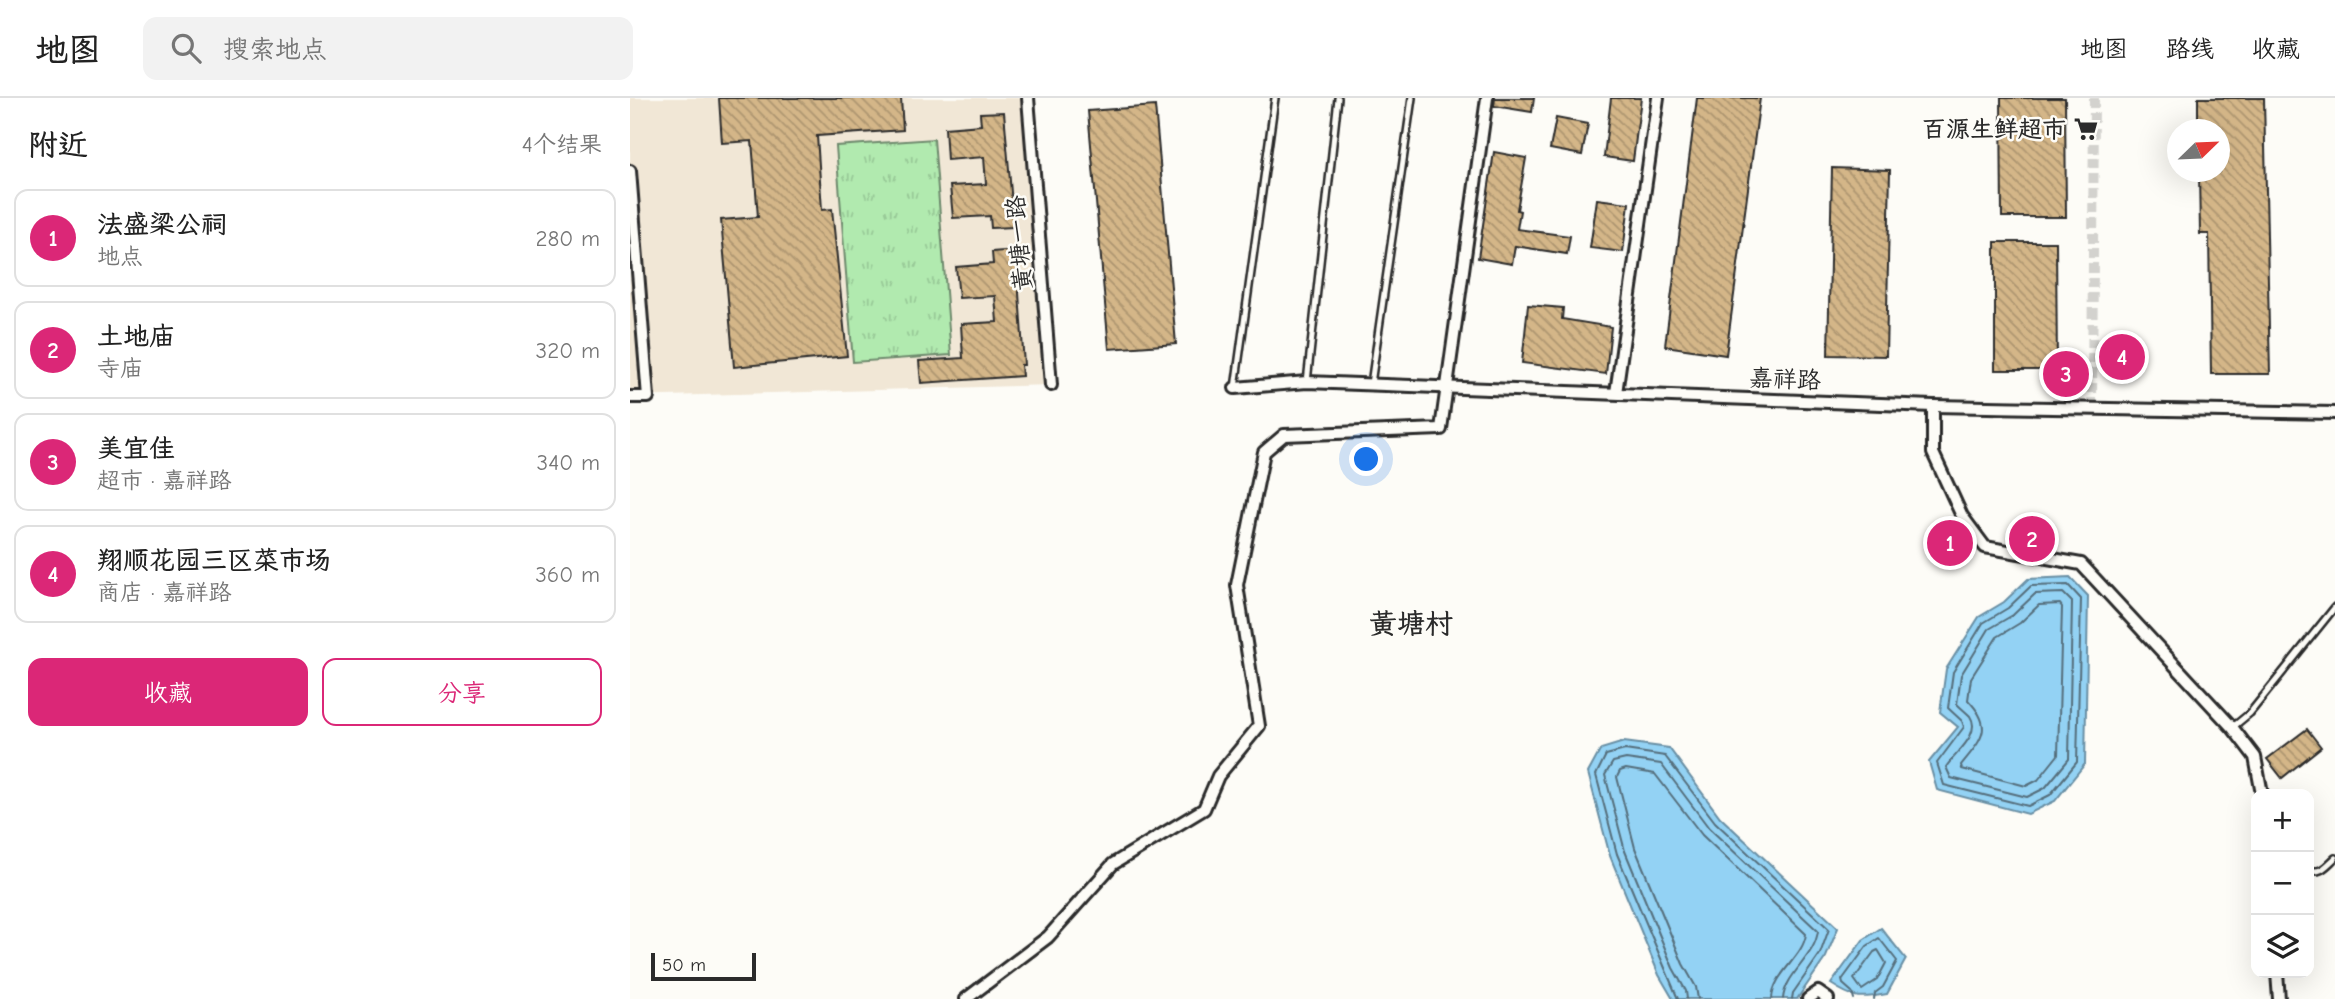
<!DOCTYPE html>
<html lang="zh">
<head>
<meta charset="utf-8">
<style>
  body { margin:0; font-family:"Comic Neue","LXGW WenKai TC",sans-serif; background:#f2f2f2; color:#222 }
  .controls { position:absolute; right:21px; bottom:21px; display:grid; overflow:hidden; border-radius:14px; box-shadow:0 7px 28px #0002 }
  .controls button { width:63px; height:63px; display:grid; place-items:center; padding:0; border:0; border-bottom:2px solid #e0e0e0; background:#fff; color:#222; font:35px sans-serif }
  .compass { position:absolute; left:1537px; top:21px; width:63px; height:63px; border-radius:50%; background:#fff; box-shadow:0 7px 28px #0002; rotate:67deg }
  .scale { position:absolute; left:21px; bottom:18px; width:105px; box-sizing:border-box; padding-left:7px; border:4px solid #2b2b2b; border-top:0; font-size:19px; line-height:24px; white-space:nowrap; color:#2b2b2b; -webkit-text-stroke:5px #fdfcf7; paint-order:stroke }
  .you { position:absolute; left:737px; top:362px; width:24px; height:24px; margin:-18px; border:5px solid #fff; border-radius:50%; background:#1a73e8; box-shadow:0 0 0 10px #1a73e833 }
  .badge { display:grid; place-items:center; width:46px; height:46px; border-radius:50%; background:#db2777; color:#fff; font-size:23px; font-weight:700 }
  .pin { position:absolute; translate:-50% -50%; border:4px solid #fff; box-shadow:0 2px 7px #0006 }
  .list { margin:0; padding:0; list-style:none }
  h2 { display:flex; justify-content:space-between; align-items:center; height:91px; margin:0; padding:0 28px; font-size:30px }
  h2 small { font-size:23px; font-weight:400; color:#767676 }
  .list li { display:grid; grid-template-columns:46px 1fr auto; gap:21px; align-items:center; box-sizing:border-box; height:98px; margin:0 14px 14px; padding:0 14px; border:2px solid #e0e0e0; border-radius:14px }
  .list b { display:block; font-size:26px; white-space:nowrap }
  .list p { margin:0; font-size:23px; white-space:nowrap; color:#767676 }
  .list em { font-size:23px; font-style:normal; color:#767676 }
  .actions { display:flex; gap:14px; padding:21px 28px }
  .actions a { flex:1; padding:16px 0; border:2px solid #db2777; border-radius:14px; text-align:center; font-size:24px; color:#db2777 }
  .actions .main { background:#db2777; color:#fff }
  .icon { flex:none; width:38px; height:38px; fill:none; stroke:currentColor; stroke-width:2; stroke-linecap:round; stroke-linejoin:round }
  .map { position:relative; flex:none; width:1705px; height:901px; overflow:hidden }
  header { display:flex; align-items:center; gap:42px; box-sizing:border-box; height:98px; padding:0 35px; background:#fff; border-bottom:2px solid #e0e0e0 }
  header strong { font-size:33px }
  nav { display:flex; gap:38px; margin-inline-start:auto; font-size:24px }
  .search { width:490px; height:63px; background:#f2f2f2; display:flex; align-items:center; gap:18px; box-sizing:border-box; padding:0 24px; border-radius:14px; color:#767676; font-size:26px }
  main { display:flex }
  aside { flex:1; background:#fff }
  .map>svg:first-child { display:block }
  .built { fill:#f1e7d6 }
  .grass { fill:url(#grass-tufts); stroke:#6e8a6d; stroke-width:2 }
  .water { fill:#93d2f4; stroke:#698fa4; stroke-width:2 }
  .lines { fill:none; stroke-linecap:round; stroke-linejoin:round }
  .shore { stroke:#556e7b; stroke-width:2 }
  .building { fill:url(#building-back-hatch); stroke:#2b2b2b; stroke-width:2 }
  .street-tunnel { stroke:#d3d2ce; stroke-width:10; stroke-dasharray:10 5; stroke-linecap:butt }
  .lane-casing { stroke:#2b2b2b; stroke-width:10 }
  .street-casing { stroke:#2b2b2b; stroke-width:16 }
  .lane { stroke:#fdfcf7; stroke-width:5 }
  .street { stroke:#fdfcf7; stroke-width:10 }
  .labels { text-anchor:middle; stroke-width:5; stroke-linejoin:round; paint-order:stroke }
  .poi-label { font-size:24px; font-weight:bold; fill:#2b2b2b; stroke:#fdfcf7; text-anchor:end }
  .street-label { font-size:24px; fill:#2b2b2b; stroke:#fdfcf7 }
  .quarter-label { font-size:28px; font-weight:bold; fill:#2b2b2b; stroke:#fdfcf7 }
</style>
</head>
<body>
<header>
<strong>地图</strong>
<div class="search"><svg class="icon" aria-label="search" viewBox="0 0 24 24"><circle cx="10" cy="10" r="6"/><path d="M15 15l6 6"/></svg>搜索地点</div>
<nav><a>地图</a><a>路线</a><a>收藏</a></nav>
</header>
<main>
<aside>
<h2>附近<small>4个结果</small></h2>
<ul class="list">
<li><span class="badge">1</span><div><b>法盛梁公祠</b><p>地点</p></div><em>280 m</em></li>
<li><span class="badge">2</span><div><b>土地庙</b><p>寺庙</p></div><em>320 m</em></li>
<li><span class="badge">3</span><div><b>美宜佳</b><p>超市 · 嘉祥路</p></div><em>340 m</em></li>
<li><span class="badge">4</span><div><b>翔顺花园三区菜市场</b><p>商店 · 嘉祥路</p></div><em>360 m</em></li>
</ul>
<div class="actions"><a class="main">收藏</a><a>分享</a></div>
</aside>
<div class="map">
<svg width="1705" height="901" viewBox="0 0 1705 901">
  <defs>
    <pattern id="grass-tufts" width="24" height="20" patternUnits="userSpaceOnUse" patternTransform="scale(1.75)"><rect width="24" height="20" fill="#b1eaaf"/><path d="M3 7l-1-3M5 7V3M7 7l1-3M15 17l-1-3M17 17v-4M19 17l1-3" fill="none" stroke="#98c997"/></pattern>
    <pattern id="building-back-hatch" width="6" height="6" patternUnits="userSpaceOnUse" patternTransform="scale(1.75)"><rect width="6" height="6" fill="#d4b688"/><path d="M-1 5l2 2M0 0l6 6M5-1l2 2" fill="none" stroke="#ac946f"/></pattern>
  </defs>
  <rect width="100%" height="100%" fill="#fdfcf7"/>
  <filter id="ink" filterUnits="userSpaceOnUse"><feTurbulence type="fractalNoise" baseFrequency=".0143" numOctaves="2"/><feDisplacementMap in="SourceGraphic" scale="14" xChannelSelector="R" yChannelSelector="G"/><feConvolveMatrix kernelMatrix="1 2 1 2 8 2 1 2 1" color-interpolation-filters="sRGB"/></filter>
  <g filter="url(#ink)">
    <!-- built -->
    <path class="built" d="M0,0H398L421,287L0,299Z"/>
    <!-- grass -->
    <path class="grass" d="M304,41L321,257L223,264L206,48Z"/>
    <!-- water -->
    <g class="water">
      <path d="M1440,479L1458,498L1455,666L1425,703L1398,716L1307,692L1299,664L1328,629L1310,614L1316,571L1349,519L1374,504L1398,481Z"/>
      <path d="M994,644L1039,650L1090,719L1208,830L1196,859L1167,901H1043L1029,877L980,758L958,675L971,651Z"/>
      <path d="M1251,830L1276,861L1257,896C1229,901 1224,901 1201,886L1233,842Z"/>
    </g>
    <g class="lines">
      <!-- shore -->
      <g class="shore">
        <path d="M1438,487L1451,501L1447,664L1420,697L1398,708L1314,687L1307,665L1334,629L1332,623L1318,610L1323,574L1353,525L1378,510L1401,488Z"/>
        <path d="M1405,496L1433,495L1442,504L1439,661L1415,690L1397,699L1321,680L1316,669C1325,655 1352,636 1340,618C1336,614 1331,610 1327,606L1331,577L1359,531L1383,517Z"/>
        <path d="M1430,506L1432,509L1428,657L1408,682L1396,688L1332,671L1331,667C1351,642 1365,630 1338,602L1341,580L1367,539L1390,525L1409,507Z"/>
        <path d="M1248,852L1256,865L1247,882L1232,892L1224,881L1244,854Z"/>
        <path d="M1048,901L987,756L966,677L976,657L995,652L1035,658L1085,724L1199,831L1190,856L1163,895L1162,901"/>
        <path d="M1057,901L1056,893L1043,870L995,753L975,677L983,664L996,661L1031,666L1079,730L1188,833C1185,859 1155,876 1153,901"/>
        <path d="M1068,901L1066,889L1053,866L1005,750L987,679L990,673L996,671L1025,676L1072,737L1176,836C1173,860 1143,875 1142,901"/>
        <path d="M1224,901L1222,894L1213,886L1212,882L1237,848L1249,840L1267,863L1253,889L1245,895L1244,901"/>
      </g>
    </g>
    <!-- building -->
    <g class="building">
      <path d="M89,0H271L273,32L187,38L192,112L202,111L217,258L104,269L91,122L128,119L122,43L92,45Z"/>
      <path d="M865,0H904L902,14L864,8Z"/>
      <path d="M981,0H1011L1003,63L974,59Z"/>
      <path d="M1067,0H1130L1096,257L1035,248Z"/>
      <path d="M1371,0H1435L1436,119H1372Z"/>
      <path d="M1568,0H1634L1640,276H1581L1579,136H1570L1569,74H1590V32H1568Z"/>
      <path d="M525,8L546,246L479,251L458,13Z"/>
      <path d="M374,14L384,129L361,130L360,118L323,120L320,88L356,86L354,59L317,62L315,30L351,27L350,15Z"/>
      <path d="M926,20L958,26L952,57L920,51Z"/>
      <path d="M864,54L896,60L887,112L890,113L887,131L940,138L937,156L885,148L882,166L848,160Z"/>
      <path d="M1202,70L1260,72L1256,258L1198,257Z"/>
      <path d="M967,101L999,105L993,154L960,150Z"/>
      <path d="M1365,144H1426L1427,272H1365Z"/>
      <path d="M386,152L394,267H391L392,278L291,285L289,263L333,260L331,226L367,224L365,198L329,200L326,169L363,166L362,154Z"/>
      <path d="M898,207L933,210L932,221L981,229L976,276L892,265Z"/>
      <path d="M1677,631L1691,649L1652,680L1637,661Z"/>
    </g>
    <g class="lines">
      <!-- street-tunnel -->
      <path class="street-tunnel" d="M1462,310L1464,0"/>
      <!-- lane casing -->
      <g class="lane-casing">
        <g id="lane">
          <path d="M677,284L708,0"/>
          <path d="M741,286L782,0"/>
          <path d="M605,290L645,0"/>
          <path d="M1603,629L1620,615L1705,509"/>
          <path d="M1679,772C1691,776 1696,768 1705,760"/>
        </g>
      </g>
      <!-- street casing -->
      <g class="street-casing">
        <g id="street">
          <path d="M398,0L421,287"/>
          <path d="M0,73L18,299H0"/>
          <path d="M605,290L677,284L1303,308L1705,315"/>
          <path d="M986,295L1028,0"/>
          <path d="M1303,308V355L1332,418L1355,449L1451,466L1602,629L1625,659L1632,696"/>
          <path d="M1647,875L1649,901"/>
          <path d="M336,901L418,839L483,766L574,711L588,678L629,628L607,487L634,354L654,337L811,331L857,0"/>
          <path d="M1178,901L1188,894L1198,901"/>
        </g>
      </g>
      <!-- lane -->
      <use href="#lane" class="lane"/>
      <!-- street -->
      <use href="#street" class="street"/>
    </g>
  </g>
  <!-- icons -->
  <defs>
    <g id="supermarket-bare" transform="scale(1.89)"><path d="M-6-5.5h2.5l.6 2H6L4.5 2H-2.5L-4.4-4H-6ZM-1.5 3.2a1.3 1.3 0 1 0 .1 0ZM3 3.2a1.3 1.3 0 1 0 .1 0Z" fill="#2b2b2b" stroke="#fdfcf7" stroke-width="2.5" paint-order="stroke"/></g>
  </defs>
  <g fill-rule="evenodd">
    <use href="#supermarket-bare" x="1456" y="31"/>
  </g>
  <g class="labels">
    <!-- poi labels -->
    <g class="poi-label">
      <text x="1436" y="39">百源生鲜超市</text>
    </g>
    <!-- street labels -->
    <g class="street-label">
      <text transform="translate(389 145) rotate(-95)" y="8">黄塘一路</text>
      <text transform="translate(1155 281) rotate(2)" y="8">嘉祥路</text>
    </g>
    <!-- quarter labels -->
    <g class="quarter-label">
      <text x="781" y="535">黄塘村</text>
    </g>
  </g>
</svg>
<div class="controls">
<button>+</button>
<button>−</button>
<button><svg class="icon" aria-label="layers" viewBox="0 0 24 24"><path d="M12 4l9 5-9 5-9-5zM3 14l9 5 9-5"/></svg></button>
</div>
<svg class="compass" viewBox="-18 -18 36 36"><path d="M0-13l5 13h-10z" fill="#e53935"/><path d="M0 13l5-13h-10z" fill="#767676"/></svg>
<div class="scale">50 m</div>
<div class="you"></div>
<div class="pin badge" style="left:1320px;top:445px">1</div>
<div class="pin badge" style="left:1402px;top:441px">2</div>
<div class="pin badge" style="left:1436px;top:276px">3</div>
<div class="pin badge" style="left:1492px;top:259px">4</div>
</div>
</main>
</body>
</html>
